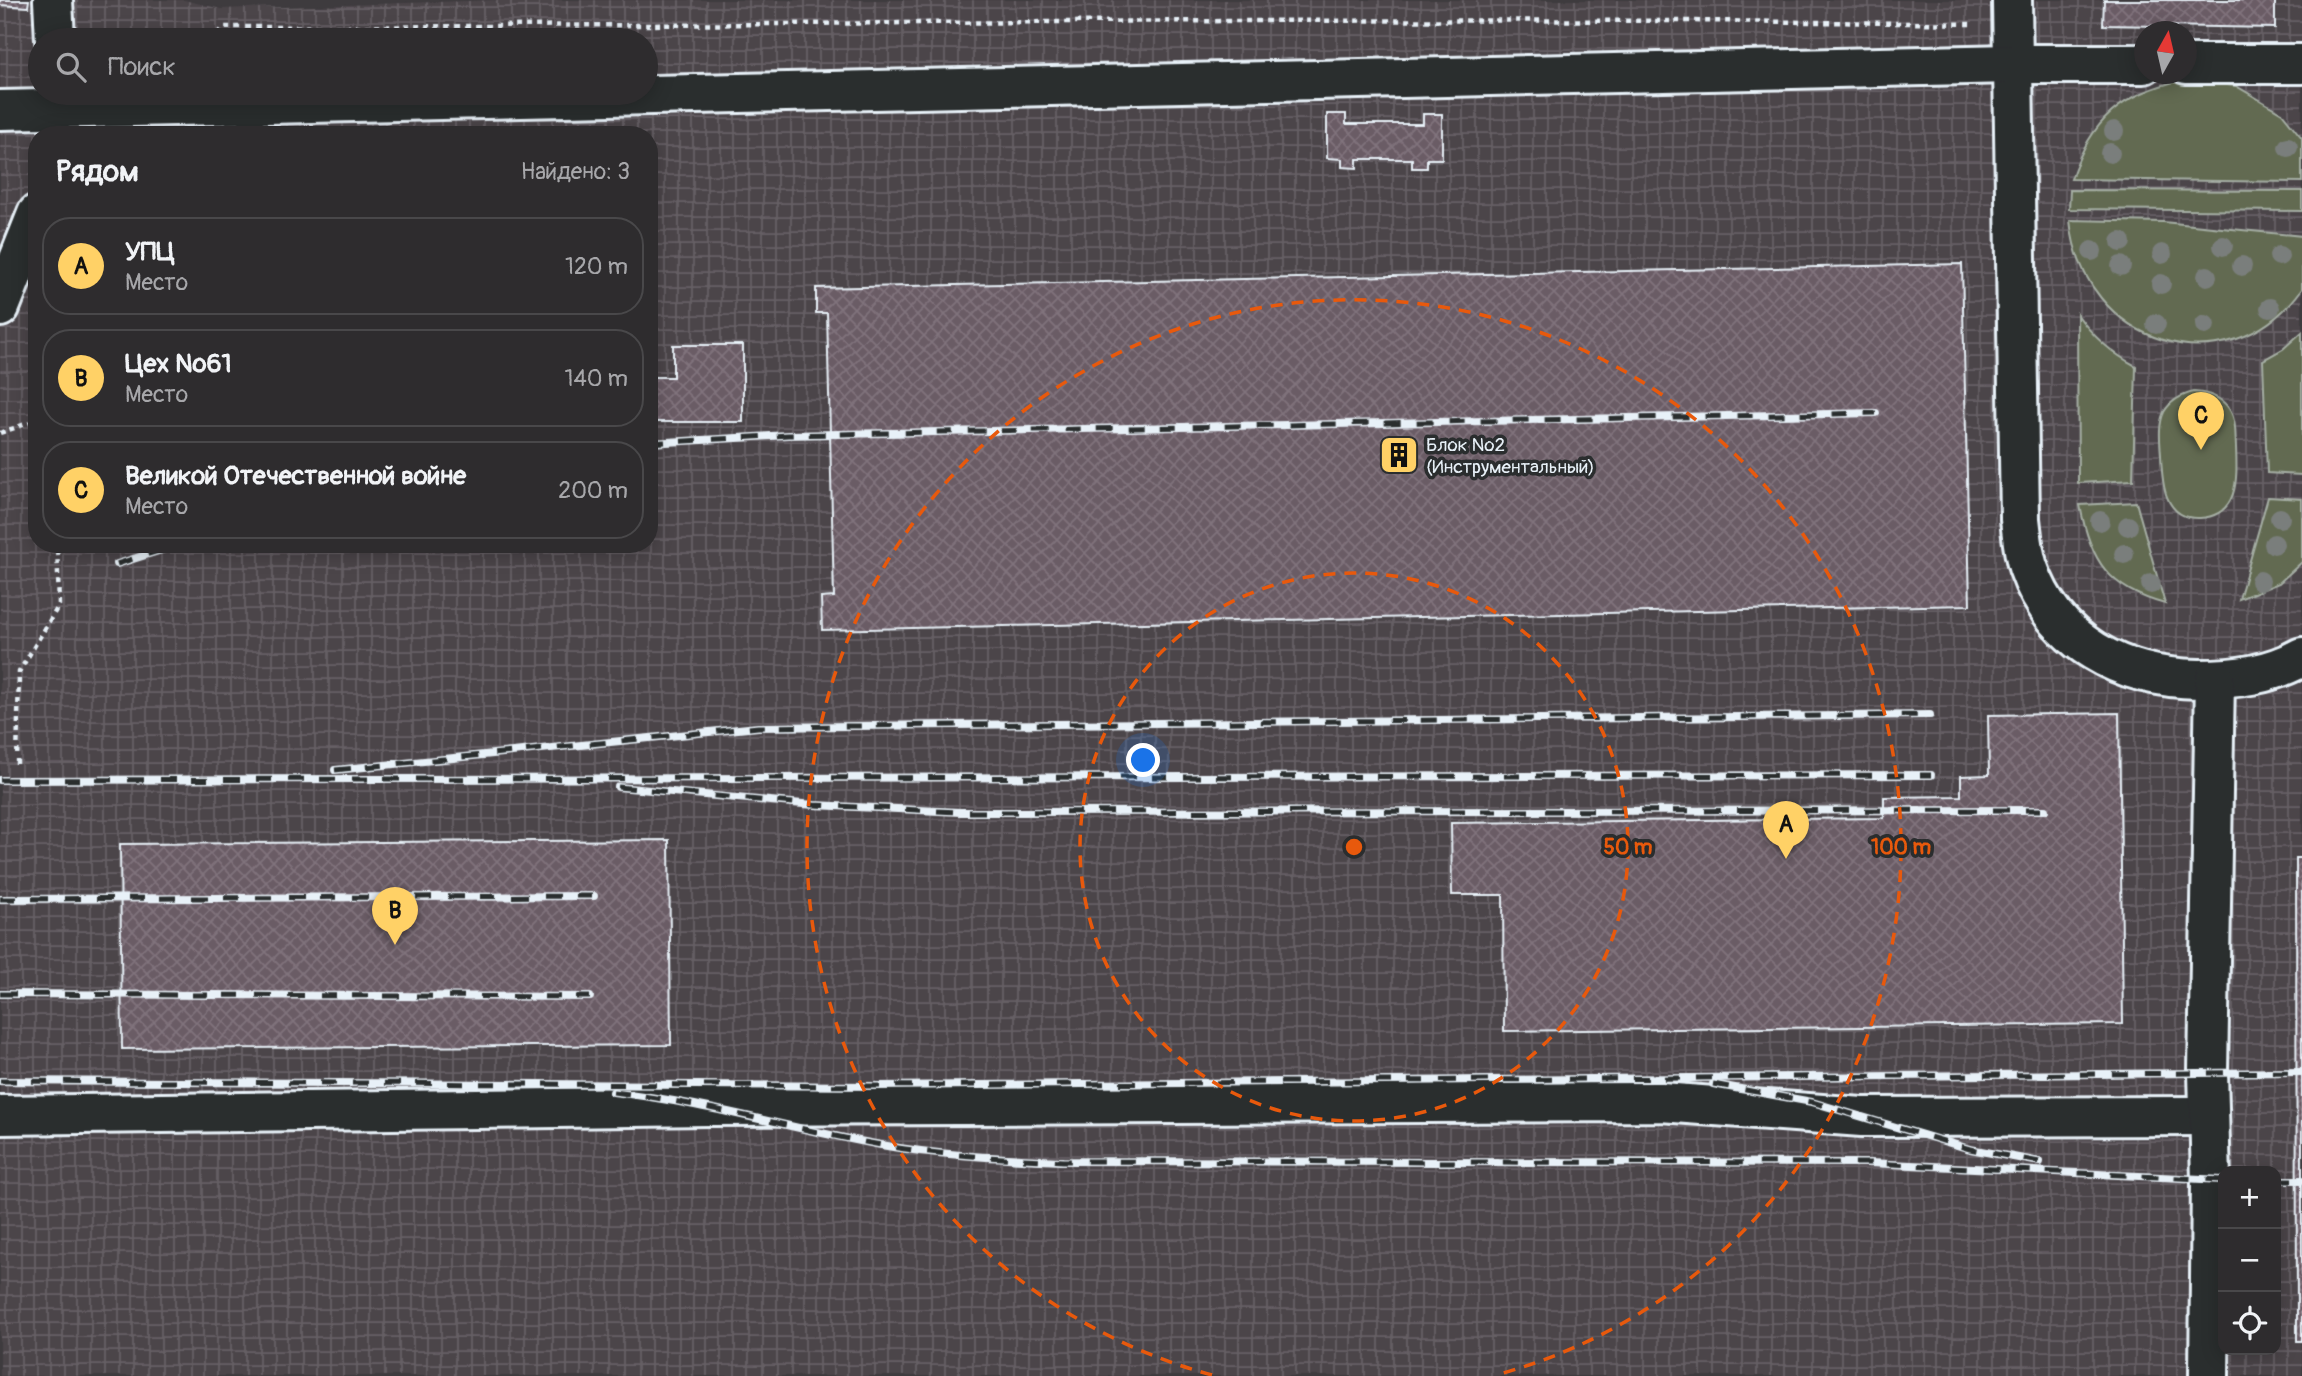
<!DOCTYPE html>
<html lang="ru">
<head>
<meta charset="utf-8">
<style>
  body { margin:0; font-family:Pangolin,sans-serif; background:#3a383a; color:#f1f3f6 }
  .controls { position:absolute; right:21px; bottom:21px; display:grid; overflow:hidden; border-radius:14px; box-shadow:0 4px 18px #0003 }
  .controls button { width:63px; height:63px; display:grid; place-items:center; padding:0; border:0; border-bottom:2px solid #49484a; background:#2e2c2e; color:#f1f3f6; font:35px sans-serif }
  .compass { position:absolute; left:2134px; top:21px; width:63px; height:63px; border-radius:50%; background:#2e2c2e; box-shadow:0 4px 18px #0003; rotate:8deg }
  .you { position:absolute; left:1144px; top:761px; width:24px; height:24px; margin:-18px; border:5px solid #fff; border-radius:50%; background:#1a73e8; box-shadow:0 0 0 10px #1a73e833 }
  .badge { display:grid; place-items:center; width:46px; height:46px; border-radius:50%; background:#ffd166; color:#111; font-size:23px; font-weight:700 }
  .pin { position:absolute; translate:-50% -58px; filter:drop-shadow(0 2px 4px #0008) }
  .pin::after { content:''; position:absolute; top:37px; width:24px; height:21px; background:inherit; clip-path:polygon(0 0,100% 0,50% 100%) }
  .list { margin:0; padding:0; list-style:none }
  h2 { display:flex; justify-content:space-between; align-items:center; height:91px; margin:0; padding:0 28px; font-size:30px }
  h2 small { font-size:23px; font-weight:400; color:#a7a7aa }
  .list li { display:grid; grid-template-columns:46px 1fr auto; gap:21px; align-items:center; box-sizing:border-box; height:98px; margin:0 14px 14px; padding:0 14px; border:2px solid #49484a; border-radius:28px }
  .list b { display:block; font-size:26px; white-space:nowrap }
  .list p { margin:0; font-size:23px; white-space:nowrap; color:#a7a7aa }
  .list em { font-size:23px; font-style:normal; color:#a7a7aa }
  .icon { flex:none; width:38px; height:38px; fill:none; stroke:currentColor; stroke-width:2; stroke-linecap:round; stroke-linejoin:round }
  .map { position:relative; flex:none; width:2302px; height:1376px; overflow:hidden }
  .search { position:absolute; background:#2e2c2e; box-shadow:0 4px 18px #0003; left:28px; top:28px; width:630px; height:77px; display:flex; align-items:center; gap:18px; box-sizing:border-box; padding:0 24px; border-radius:38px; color:#a7a7aa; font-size:26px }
  .panel { position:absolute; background:#2e2c2e; box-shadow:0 4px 18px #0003; left:28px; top:126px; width:630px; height:427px; border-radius:28px }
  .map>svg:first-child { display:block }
  .industrial { fill:url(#industrial-grid); fill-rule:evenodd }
  .green { fill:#626a51; stroke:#a5aea4; stroke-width:2 }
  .building { fill:url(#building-cross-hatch); stroke:#e8f1f8; stroke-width:2 }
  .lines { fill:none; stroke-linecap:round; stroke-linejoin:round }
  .minor-casing { stroke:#e8f1f8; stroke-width:44 }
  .path { stroke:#e8f1f8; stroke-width:4.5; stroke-dasharray:5 5; stroke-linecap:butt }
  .minor { stroke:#2a2d2e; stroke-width:38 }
  .rail-casing { stroke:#e8f1f8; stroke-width:8 }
  .rail { stroke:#2a2d2e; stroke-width:5; stroke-dasharray:16; stroke-linecap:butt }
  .tree { fill:#7a7e7b }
  .ring { fill:none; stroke:#e8590c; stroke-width:3.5; stroke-dasharray:12 9 }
  .labels { text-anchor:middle; stroke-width:7; stroke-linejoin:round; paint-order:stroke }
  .poi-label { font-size:19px; fill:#e8f1f8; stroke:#2a2d2e; text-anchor:start }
  .centre { fill:#e8590c; stroke:#2a2d2e; stroke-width:3.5 }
  .ring-label { font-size:21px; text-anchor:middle; font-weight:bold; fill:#e8590c; stroke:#2a2d2e; stroke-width:7; stroke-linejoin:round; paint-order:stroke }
</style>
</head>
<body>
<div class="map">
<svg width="2302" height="1376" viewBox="0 0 2302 1376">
  <defs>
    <pattern id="industrial-grid" width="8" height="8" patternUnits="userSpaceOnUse" patternTransform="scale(1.75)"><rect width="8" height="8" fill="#4c454a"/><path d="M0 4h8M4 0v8" fill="none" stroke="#666065"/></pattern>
    <pattern id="building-cross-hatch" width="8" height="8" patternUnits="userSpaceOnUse" patternTransform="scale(1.75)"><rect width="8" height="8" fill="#6b5b65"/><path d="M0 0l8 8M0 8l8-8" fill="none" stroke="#80737c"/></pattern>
  </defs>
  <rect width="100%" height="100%" fill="#3e3b3e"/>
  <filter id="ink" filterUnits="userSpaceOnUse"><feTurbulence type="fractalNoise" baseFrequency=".0143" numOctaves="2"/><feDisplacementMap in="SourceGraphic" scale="14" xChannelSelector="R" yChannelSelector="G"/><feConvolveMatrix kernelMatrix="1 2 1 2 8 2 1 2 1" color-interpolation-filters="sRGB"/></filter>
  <g filter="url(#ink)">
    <!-- industrial -->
    <path class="industrial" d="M0,0H184L221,9L498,0H2302V1376H0ZM2144,32H2186V74H2144ZM40,40H646V93H40ZM37,135H649V544H37ZM2223,1171H2276V1350H2223Z"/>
    <!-- green -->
    <g class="green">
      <path d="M2183,80L2236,86L2282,113L2302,138V182L2071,179C2091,120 2122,93 2183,80Z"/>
      <path d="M2070,190L2302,191V211L2069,209Z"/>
      <path d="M2070,220L2163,222L2302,236V289C2228,392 2082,345 2070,220Z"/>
      <path d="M2077,314C2093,337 2111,353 2136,366L2133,480L2078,483Z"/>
      <path d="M2302,332V475L2267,473L2263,360L2283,349Z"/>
      <path d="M2194,392C2207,393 2219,396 2227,406C2237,418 2235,433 2236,447C2237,476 2240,516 2200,518C2163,520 2162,481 2161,455C2160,441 2158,425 2164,412C2171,400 2181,395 2194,392Z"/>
      <path d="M2268,497L2302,499V562L2279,583L2239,599Z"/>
      <path d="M2136,502L2165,604C2109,589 2090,561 2080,505Z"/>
    </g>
    <!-- building -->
    <g class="building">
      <path d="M0,0H29L28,7L0,5Z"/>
      <path d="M2104,0H2275V28L2103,25Z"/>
      <path d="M1327,114H1346V124H1423V114H1442V159H1427V168H1412V159H1357V168L1342,167V159L1327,158Z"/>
      <path d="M1962,264L1970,605L822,630L821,598L834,597L827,313H816V288Z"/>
      <path d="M673,345H743V422H649V377H673Z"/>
      <path d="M2119,713L2123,1024L1504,1031L1503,895H1452L1451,823L1884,818V797L1961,796V776L1989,775L1988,715Z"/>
      <path d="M669,840L671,1045L122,1049L120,844Z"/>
      <path d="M2296,858H2302V1341H2297Z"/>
    </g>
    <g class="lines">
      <!-- minor casing -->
      <g class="minor-casing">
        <g id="minor">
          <path d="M53,0L55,40"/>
          <path d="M2012,0L2020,519C2022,535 2023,552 2028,567C2054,643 2122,678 2199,679C2236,679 2270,675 2302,657"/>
          <path d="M2186,64H2302"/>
          <path d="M0,110L2012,64H2144"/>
          <path d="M0,307L37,214"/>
          <path d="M0,1115L708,1106L1661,1102L1862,1117L2208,1116"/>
          <path d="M2209,1376L2211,1180L2208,1072L2215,679"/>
        </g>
      </g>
      <!-- path -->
      <g class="path">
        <path d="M210,40L225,27C807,26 1390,15 1973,24"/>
        <path d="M0,433L37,420"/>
        <path d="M17,764L19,672L59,605L57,544"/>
      </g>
      <!-- minor -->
      <use href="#minor" class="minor"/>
      <!-- rail casing -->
      <g class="rail-casing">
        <g id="rail">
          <path d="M649,443L788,435L1876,413"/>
          <path d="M117,564L181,544"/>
          <path d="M335,770L758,727L1930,715"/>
          <path d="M0,780L1931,775"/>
          <path d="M618,787L814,805L960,812L2045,810"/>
          <path d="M0,899L594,896"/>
          <path d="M0,994L590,997"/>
          <path d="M0,1081L878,1086L2302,1072"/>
          <path d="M1713,1084L1812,1102L1970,1149L2040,1162"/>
          <path d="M613,1092C704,1102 791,1129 881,1145C942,1156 1002,1158 1063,1161L1869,1163L2223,1180"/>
          <path d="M2276,1180H2302"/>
        </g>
      </g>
      <!-- rail -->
      <use href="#rail" class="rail"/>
    </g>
    <!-- trees -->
    <g class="tree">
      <circle cx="2114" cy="131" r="10"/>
      <circle cx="2288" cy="147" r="10"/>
      <circle cx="2110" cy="153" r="10"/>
      <circle cx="2121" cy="242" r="10"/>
      <circle cx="2223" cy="246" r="10"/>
      <circle cx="2092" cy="251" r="10"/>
      <circle cx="2162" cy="254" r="10"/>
      <circle cx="2279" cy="256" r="10"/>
      <circle cx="2121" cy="266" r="10"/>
      <circle cx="2242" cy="266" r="10"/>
      <circle cx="2207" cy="276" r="10"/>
      <circle cx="2161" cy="284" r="10"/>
      <circle cx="2270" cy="308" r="10"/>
      <circle cx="2156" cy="324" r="10"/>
      <circle cx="2205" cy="325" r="10"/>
      <circle cx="2280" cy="518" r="10"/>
      <circle cx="2100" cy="521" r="10"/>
      <circle cx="2128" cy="526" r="10"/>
      <circle cx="2274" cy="544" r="10"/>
      <circle cx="2124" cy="554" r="10"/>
      <circle cx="2260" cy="581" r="10"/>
      <circle cx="2151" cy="584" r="10"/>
    </g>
  </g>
  <!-- distance rings -->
  <g class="ring">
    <circle cx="1354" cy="847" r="274"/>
    <path d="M1212 1375A547 547 0 1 1 1496 1375"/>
  </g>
  <!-- icons -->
  <defs>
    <g id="building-square" transform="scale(2.0125)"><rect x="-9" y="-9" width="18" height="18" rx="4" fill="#ffd166" stroke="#2a2d2e"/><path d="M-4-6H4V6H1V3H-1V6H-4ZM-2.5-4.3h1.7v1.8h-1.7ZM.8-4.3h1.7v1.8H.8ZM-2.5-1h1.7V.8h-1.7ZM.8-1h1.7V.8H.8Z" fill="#111"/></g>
  </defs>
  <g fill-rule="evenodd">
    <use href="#building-square" x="1399" y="455"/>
  </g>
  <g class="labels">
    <!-- poi labels -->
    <g class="poi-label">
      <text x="1426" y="451">Блок №2<tspan x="1426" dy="22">(Инструментальный)</tspan></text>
    </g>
  </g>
  <circle cx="1354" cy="847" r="10" class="centre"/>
  <g class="ring-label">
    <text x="1628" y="854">50 m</text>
    <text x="1901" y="854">100 m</text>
  </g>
</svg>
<div class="controls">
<button>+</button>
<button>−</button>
<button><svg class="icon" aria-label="locate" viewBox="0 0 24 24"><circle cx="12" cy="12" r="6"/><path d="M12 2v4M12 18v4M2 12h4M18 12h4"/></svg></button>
</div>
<svg class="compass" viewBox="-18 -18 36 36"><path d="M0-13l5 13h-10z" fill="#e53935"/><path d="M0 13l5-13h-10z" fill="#a7a7aa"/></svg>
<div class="you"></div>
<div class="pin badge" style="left:1786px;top:859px">A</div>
<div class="pin badge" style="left:395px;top:945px">B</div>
<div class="pin badge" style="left:2201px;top:450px">C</div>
<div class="search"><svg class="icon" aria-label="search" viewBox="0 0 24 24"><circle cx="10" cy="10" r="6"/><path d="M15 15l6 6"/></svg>Поиск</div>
<section class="panel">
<h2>Рядом<small>Найдено: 3</small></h2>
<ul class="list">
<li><span class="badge">A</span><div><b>УПЦ</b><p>Место</p></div><em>120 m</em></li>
<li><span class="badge">B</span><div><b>Цех №61</b><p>Место</p></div><em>140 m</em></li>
<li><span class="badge">C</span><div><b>Великой Отечественной войне</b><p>Место</p></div><em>200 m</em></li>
</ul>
</section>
</div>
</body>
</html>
